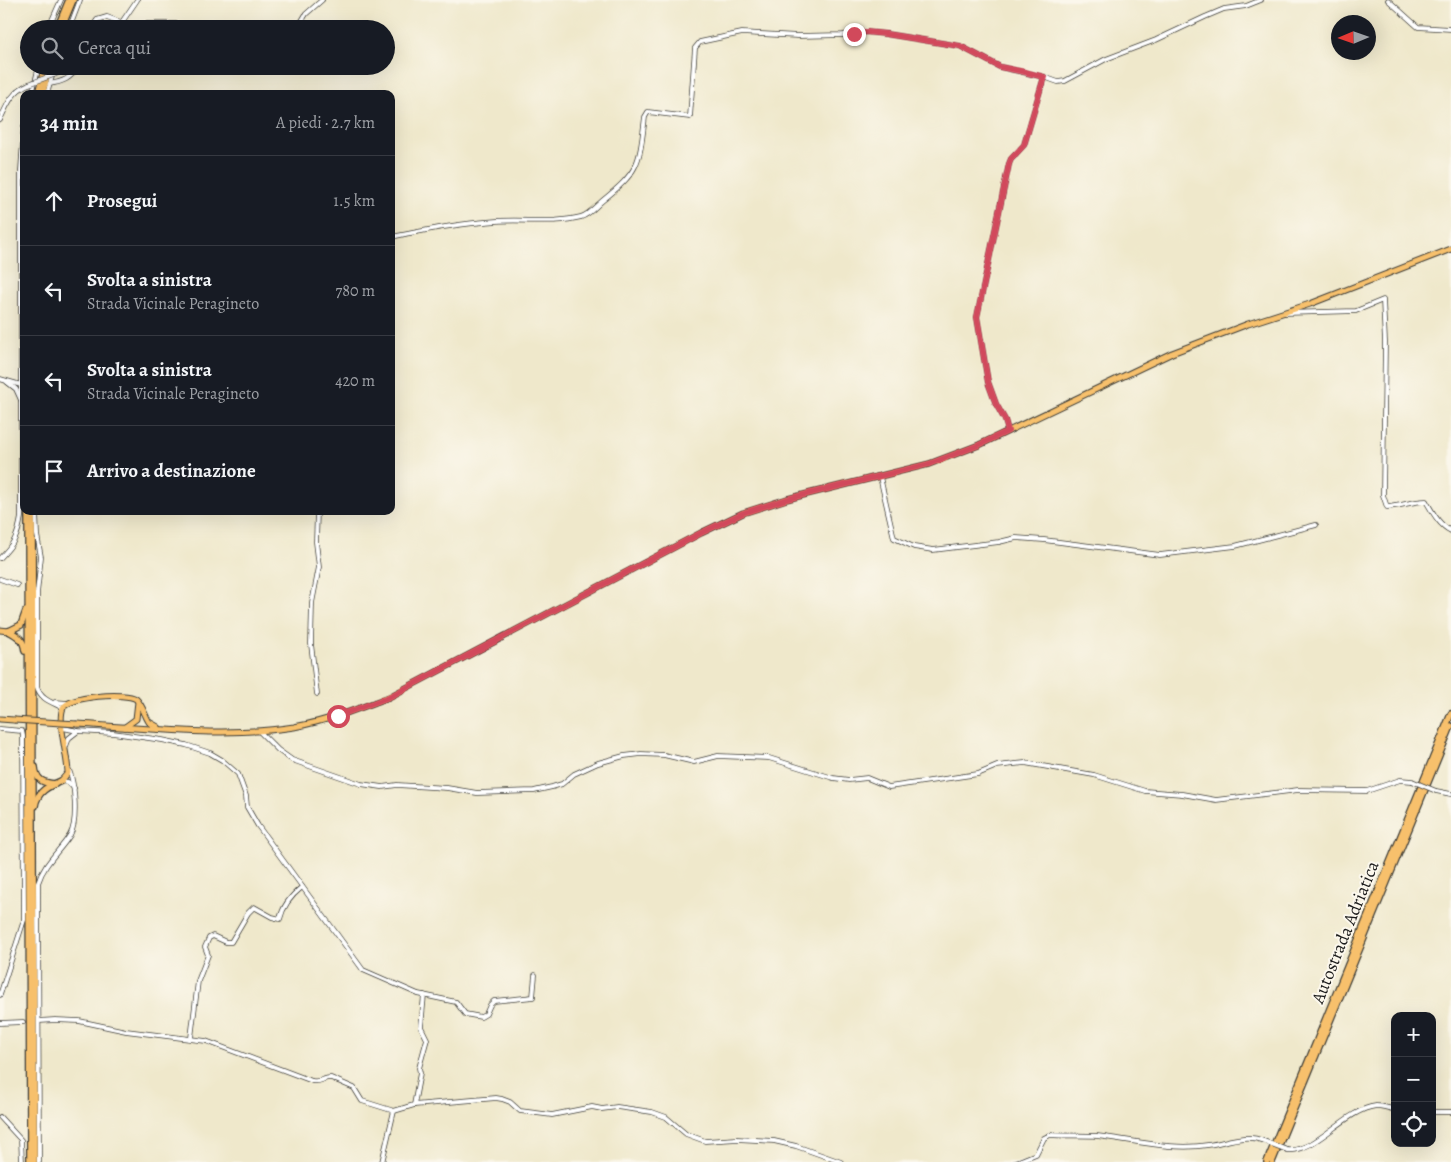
<!DOCTYPE html>
<html lang="it">
<head>
<meta charset="utf-8">
<style>
  body { margin:0; font-family:Alegreya,serif; background:#20242c; color:#f1f3f6 }
  .controls { position:absolute; right:15px; bottom:15px; display:grid; overflow:hidden; border-radius:10px; box-shadow:0 5px 20px #0002 }
  .controls button { width:45px; height:45px; display:grid; place-items:center; padding:0; border:0; border-bottom:1px solid #363941; background:#171b24; color:#f1f3f6; font:25px sans-serif }
  .compass { position:absolute; left:1331px; top:15px; width:45px; height:45px; border-radius:50%; background:#171b24; box-shadow:0 5px 20px #0002; rotate:268deg }
  .stop { position:absolute; width:15px; height:15px; margin:-11px; border:4px solid #d1495b; border-radius:50%; background:#fff }
  .stop.end { background:#d1495b; border-color:#fff; box-shadow:0 1px 5px #0008 }
  .list { margin:0; padding:0; list-style:none }
  h2 { display:flex; justify-content:space-between; align-items:center; height:65px; margin:0; padding:0 20px; font-size:21px }
  h2 small { font-size:16px; font-weight:400; color:#9ea1a6 }
  .list li { display:grid; grid-template-columns:32px 1fr auto; gap:15px; align-items:center; box-sizing:border-box; height:90px; padding:0 20px; border-top:1px solid #363941 }
  .list b { display:block; font-size:19px; white-space:nowrap }
  .list p { margin:0; font-size:16px; white-space:nowrap; color:#9ea1a6 }
  .list em { font-size:16px; font-style:normal; color:#9ea1a6 }
  .icon { flex:none; width:28px; height:28px; fill:none; stroke:currentColor; stroke-width:2; stroke-linecap:round; stroke-linejoin:round }
  .map { position:relative; flex:none; width:1451px; height:1162px; overflow:hidden }
  .search { position:absolute; background:#171b24; box-shadow:0 5px 20px #0002; left:20px; top:20px; width:375px; height:55px; display:flex; align-items:center; gap:12px; box-sizing:border-box; padding:0 18px; border-radius:28px; color:#9ea1a6; font-size:19px }
  .panel { position:absolute; background:#171b24; box-shadow:0 5px 20px #0002; left:20px; top:90px; width:375px; height:425px; border-radius:10px }
  .map>svg:first-child { display:block }
  .lines { fill:none; stroke-linecap:round; stroke-linejoin:round }
  .minor-casing { stroke:#3c3b36; stroke-width:5.5 }
  .major-casing { stroke:#3c3b36; stroke-width:7 }
  .highway-casing { stroke:#3c3b36; stroke-width:8 }
  .minor { stroke:#fff; stroke-width:4 }
  .major { stroke:#f7c06c; stroke-width:5 }
  .highway { stroke:#f7c06c; stroke-width:5.5 }
  .minor-bridge-casing { stroke:#3c3b36; stroke-width:5.5; stroke-linecap:butt }
  .major-bridge-casing { stroke:#3c3b36; stroke-width:7; stroke-linecap:butt }
  .minor-bridge { stroke:#fff; stroke-width:4 }
  .major-bridge { stroke:#f7c06c; stroke-width:5 }
  .route { stroke:#d1495b; stroke-width:6 }
  .labels { text-anchor:middle; stroke-width:4; stroke-linejoin:round; paint-order:stroke }
  .street-label { font-size:18px; fill:#1c1c1c; stroke:#fbf7ec }
</style>
</head>
<body>
<div class="map">
<svg width="1451" height="1162" viewBox="0 0 1451 1162">
  <rect width="100%" height="100%" fill="#fbf7ec"/>
  <filter id="ink" filterUnits="userSpaceOnUse"><feTurbulence type="fractalNoise" baseFrequency=".02" numOctaves="2"/><feDisplacementMap in="SourceGraphic" scale="10" xChannelSelector="R" yChannelSelector="G"/><feConvolveMatrix kernelMatrix="1 2 1 2 8 2 1 2 1" color-interpolation-filters="sRGB"/></filter>
  <filter id="wash" filterUnits="userSpaceOnUse"><feTurbulence type="fractalNoise" baseFrequency=".0096" numOctaves="4" result="noise"/><feDisplacementMap in="SourceGraphic" scale="20" xChannelSelector="R" yChannelSelector="G"/><feGaussianBlur stdDeviation="1.12" result="paint"/><feColorMatrix in="noise" values="0 0 0 0 0 0 0 0 0 0 0 0 0 0 0 0 0 1.4 0 .05"/><feComposite in="paint" operator="in"/></filter>
  <g filter="url(#wash)">
    <rect width="100%" height="100%" fill="#efe8cb"/>
  </g>
  <g filter="url(#ink)">
    <g class="lines">
      <!-- minor casing -->
      <g class="minor-casing">
        <g id="minor">
          <path d="M1388,0L1418,27L1451,29"/>
          <path d="M122,22L137,0"/>
          <path d="M48,29L61,0"/>
          <path d="M69,29L80,0"/>
          <path d="M91,29L97,20L107,17L126,24H183L200,29"/>
          <path d="M297,29L306,14L322,0"/>
          <path d="M56,74L66,70L69,66"/>
          <path d="M1044,77L1058,82L1065,81L1106,59L1156,40L1205,17L1224,9L1246,6L1261,0"/>
          <path d="M49,84C62,82 72,79 77,66"/>
          <path d="M32,94L39,66"/>
          <path d="M47,94L55,66"/>
          <path d="M0,120C7,105 12,91 29,84"/>
          <path d="M391,237C426,230 461,223 497,221C524,219 554,224 581,217C589,215 596,206 602,201C640,170 639,165 645,117L648,112L690,117L695,48L700,42L742,33L798,36L843,35L865,32L886,34L960,46L1000,67L1044,77L1024,145L1011,159L1009,164L977,317L988,382L996,404L1005,420L1008,431"/>
          <path d="M1285,313L1356,311L1383,300L1385,342L1383,495L1387,507C1401,506 1413,501 1426,501C1433,513 1439,525 1451,531"/>
          <path d="M0,379L21,385"/>
          <path d="M21,400V170L24,126"/>
          <path d="M880,477L894,538L914,547L933,550L999,542L1016,538L1044,540L1160,555L1235,546L1316,525"/>
          <path d="M36,511L37,535L41,557L37,593V687C41,700 52,702 63,708"/>
          <path d="M317,511L316,542L319,567L312,603L311,644L317,694"/>
          <path d="M0,558C14,544 18,536 21,517V400L16,389L7,382"/>
          <path d="M0,579L17,585"/>
          <path d="M55,702L67,703"/>
          <path d="M63,728L78,731L113,733L162,740L186,745L210,753L222,760L238,774L246,796L247,807L258,826L363,970L418,994L456,1002L465,1014L481,1017L486,1014L490,1005L494,1001L533,997L535,975"/>
          <path d="M0,729L22,731L23,736L24,920L0,995"/>
          <path d="M259,731L278,750L292,760L361,784L382,787L397,785L447,788L477,793L534,791L552,787L562,784L574,774L598,763L624,756L641,754L664,755L694,762L718,756L769,758L833,778L849,780L867,778L889,787L978,774L997,766L1025,763L1094,775L1145,791L1182,794L1216,800L1298,790L1367,791L1400,780L1412,781"/>
          <path d="M65,749L69,738L78,731"/>
          <path d="M61,781L68,782L74,788"/>
          <path d="M1436,791L1451,794"/>
          <path d="M39,1021L55,1020L79,1021L126,1031L206,1041L312,1081C321,1083 324,1077 331,1078L354,1088L362,1101L394,1111L414,1105L496,1098L502,1099L510,1102L520,1111L552,1115L592,1107L602,1109L617,1107L652,1112L666,1117L686,1134L705,1141L737,1139L774,1141L796,1146L841,1162"/>
          <path d="M0,1023L23,1022"/>
          <path d="M191,1038L198,981L208,955L205,947L209,938L213,936L226,942H231L248,913L254,907L272,917L280,919C283,906 292,895 302,887"/>
          <path d="M414,1105L420,1073L419,1068L427,1039L421,1027L424,995"/>
          <path d="M1432,1112H1451"/>
          <path d="M0,1117L21,1140L22,1162"/>
          <path d="M1287,1150C1316,1153 1344,1110 1376,1106C1382,1106 1389,1108 1395,1110"/>
          <path d="M39,1162L38,883C44,863 60,851 70,835C78,822 75,784 69,770"/>
          <path d="M382,1162L394,1111"/>
          <path d="M1016,1162L1036,1154L1044,1138L1050,1135C1066,1136 1082,1135 1097,1136C1133,1140 1172,1151 1208,1145C1228,1142 1244,1133 1264,1141"/>
        </g>
      </g>
      <!-- major casing -->
      <g class="major-casing">
        <g id="major">
          <path d="M0,630L9,631"/>
          <path d="M0,719L14,720"/>
          <path d="M77,724C149,728 223,738 294,727C327,721 358,709 389,697L701,533L743,513L787,499L929,464L979,445L1172,353L1248,324L1310,304L1451,249"/>
          <path d="M125,727L136,719L138,702"/>
          <path d="M61,781L68,773C68,757 57,721 63,708C69,696 126,692 136,699C143,706 144,714 149,722L158,727"/>
        </g>
      </g>
      <!-- highway casing -->
      <g class="highway-casing">
        <g id="highway">
          <path d="M57,29L69,0"/>
          <path d="M61,29L73,0"/>
          <path d="M38,94L45,66"/>
          <path d="M42,94L50,66"/>
          <path d="M28,511L30,1162"/>
          <path d="M32,511L34,1162"/>
          <path d="M9,631C18,636 24,640 25,651"/>
          <path d="M9,631L21,625L26,611"/>
          <path d="M35,767C36,780 43,783 55,784"/>
          <path d="M35,806C37,791 49,786 61,781"/>
          <path d="M1267,1162L1451,714"/>
          <path d="M1272,1162L1451,726"/>
        </g>
      </g>
      <!-- minor -->
      <use href="#minor" class="minor"/>
      <!-- major -->
      <use href="#major" class="major"/>
      <!-- highway -->
      <use href="#highway" class="highway"/>
      <!-- minor-bridge casing -->
      <g class="minor-bridge-casing">
        <g id="minor-bridge">
          <path d="M29,84L56,74"/>
          <path d="M1412,781L1436,791"/>
          <path d="M1264,1141L1287,1150"/>
        </g>
      </g>
      <!-- major-bridge casing -->
      <g class="major-bridge-casing">
        <path id="major-bridge" d="M14,720L77,724"/>
      </g>
      <!-- minor-bridge -->
      <use href="#minor-bridge" class="minor-bridge"/>
      <!-- major-bridge -->
      <use href="#major-bridge" class="major-bridge"/>
    </g>
  </g>
  <g class="lines" filter="url(#ink)">
    <!-- route -->
    <path class="route" d="M338,716L389,697L701,533L743,513L787,499L929,464L979,445L1008,431L1005,420L996,404L988,382L977,317L1009,164L1011,159L1024,145L1044,77L1025,72L1000,67L960,46L886,34L866,32L854,34"/>
  </g>
  <g class="labels">
    <!-- street labels -->
    <g class="street-label">
      <text transform="translate(1345 932) rotate(-68)" y="6">Autostrada Adriatica</text>
    </g>
  </g>
</svg>
<div class="controls">
<button>+</button>
<button>−</button>
<button><svg class="icon" aria-label="locate" viewBox="0 0 24 24"><circle cx="12" cy="12" r="6"/><path d="M12 2v4M12 18v4M2 12h4M18 12h4"/></svg></button>
</div>
<svg class="compass" viewBox="-18 -18 36 36"><path d="M0-13l5 13h-10z" fill="#e53935"/><path d="M0 13l5-13h-10z" fill="#9ea1a6"/></svg>
<div class="stop" style="left:338px;top:716px"></div>
<div class="stop end" style="left:854px;top:34px"></div>
<div class="search"><svg class="icon" aria-label="search" viewBox="0 0 24 24"><circle cx="10" cy="10" r="6"/><path d="M15 15l6 6"/></svg>Cerca qui</div>
<section class="panel">
<h2>34 min<small>A piedi · 2.7 km</small></h2>
<ul class="list">
<li><svg class="icon" aria-label="ahead" viewBox="0 0 24 24"><path d="M12 20V5M6 11l6-6 6 6"/></svg><div><b>Prosegui</b></div><em>1.5 km</em></li>
<li><svg class="icon" aria-label="left" viewBox="0 0 24 24"><path d="M17 20v-9H6M10 6l-5 5 5 5"/></svg><div><b>Svolta a sinistra</b><p>Strada Vicinale Peragineto</p></div><em>780 m</em></li>
<li><svg class="icon" aria-label="left" viewBox="0 0 24 24"><path d="M17 20v-9H6M10 6l-5 5 5 5"/></svg><div><b>Svolta a sinistra</b><p>Strada Vicinale Peragineto</p></div><em>420 m</em></li>
<li><svg class="icon" aria-label="arrive" viewBox="0 0 24 24"><path d="M6 21V4h12l-3 4 3 4H6"/></svg><div><b>Arrivo a destinazione</b></div></li>
</ul>
</section>
</div>
</body>
</html>
